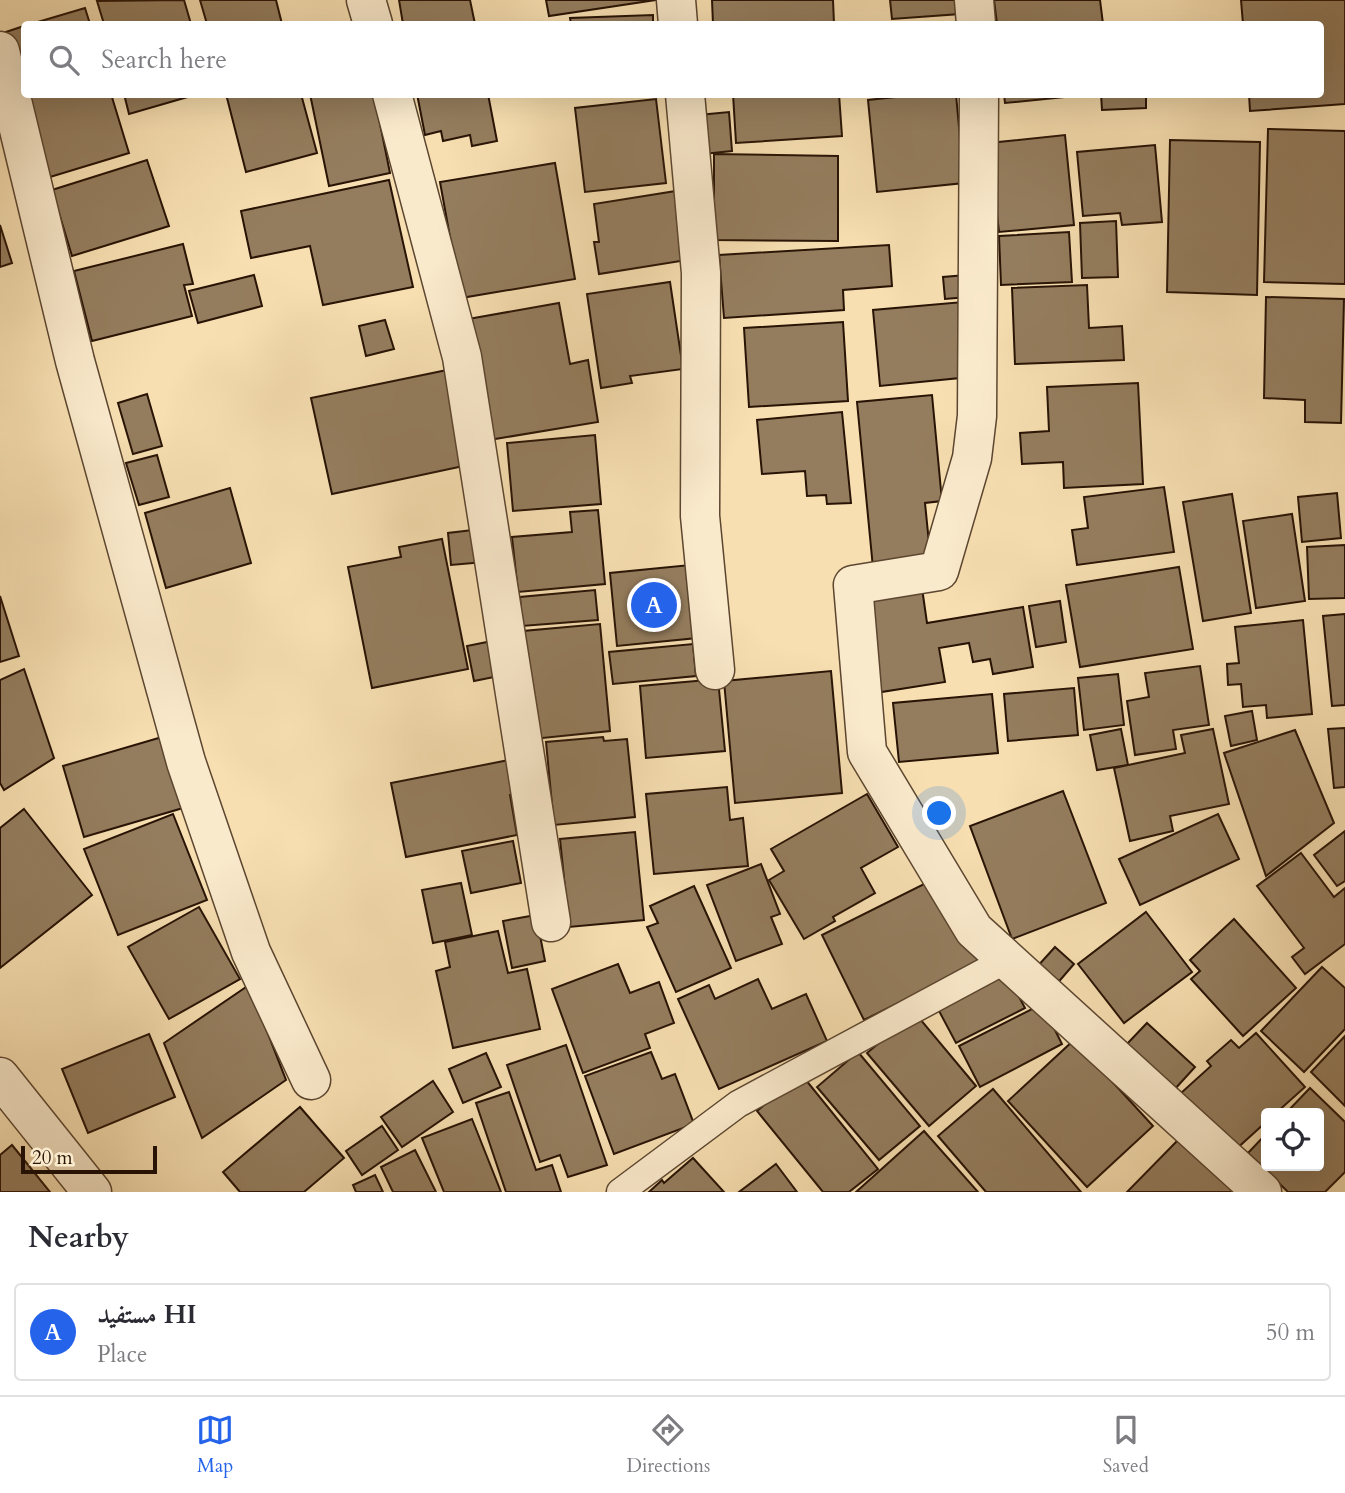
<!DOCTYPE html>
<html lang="en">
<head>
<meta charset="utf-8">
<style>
  body { margin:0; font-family:Cardo,Amiri,serif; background:#f7f7f7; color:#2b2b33 }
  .controls { position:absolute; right:21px; bottom:21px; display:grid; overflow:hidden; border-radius:7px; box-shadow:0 7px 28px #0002 }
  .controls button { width:63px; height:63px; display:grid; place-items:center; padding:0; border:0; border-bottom:2px solid #e1e1e2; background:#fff; color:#2b2b33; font:35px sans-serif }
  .scale { position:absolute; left:21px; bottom:18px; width:136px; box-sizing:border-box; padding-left:7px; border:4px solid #281305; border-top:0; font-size:19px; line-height:24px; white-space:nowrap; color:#281305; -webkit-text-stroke:5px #faeacc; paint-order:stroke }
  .you { position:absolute; left:940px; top:814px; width:24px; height:24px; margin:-18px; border:5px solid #fff; border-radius:50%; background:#1a73e8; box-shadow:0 0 0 10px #1a73e833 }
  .badge { display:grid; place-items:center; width:46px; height:46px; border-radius:50%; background:#2563eb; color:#fff; font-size:23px; font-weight:700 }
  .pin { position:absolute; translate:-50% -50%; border:4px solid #fff; box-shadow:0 2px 7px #0006 }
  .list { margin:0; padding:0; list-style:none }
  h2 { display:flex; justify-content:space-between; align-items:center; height:91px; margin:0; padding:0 28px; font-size:30px }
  h2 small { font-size:23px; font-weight:400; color:#7c7c81 }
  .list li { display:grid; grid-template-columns:46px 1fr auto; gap:21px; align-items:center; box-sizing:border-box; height:98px; margin:0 14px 14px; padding:0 14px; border:2px solid #e1e1e2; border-radius:7px }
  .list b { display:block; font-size:26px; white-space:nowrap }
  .list p { margin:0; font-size:23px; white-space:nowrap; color:#7c7c81 }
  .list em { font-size:23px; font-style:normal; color:#7c7c81 }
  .icon { flex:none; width:38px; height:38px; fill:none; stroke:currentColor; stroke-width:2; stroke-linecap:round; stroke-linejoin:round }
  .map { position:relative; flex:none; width:1345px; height:1192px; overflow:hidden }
  .search { position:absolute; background:#fff; box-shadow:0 7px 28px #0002; left:21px; right:21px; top:21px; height:77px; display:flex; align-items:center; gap:18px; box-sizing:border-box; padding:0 24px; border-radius:7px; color:#7c7c81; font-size:26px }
  .sheet { height:203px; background:#fff }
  nav { display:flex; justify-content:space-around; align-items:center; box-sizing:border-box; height:98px; border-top:2px solid #e1e1e2; background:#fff; font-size:19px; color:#7c7c81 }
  nav a { display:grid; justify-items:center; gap:4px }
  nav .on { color:#2563eb }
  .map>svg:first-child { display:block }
  .building { fill:#947d5e; stroke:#281305; stroke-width:2 }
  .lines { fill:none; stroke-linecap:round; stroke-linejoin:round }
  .lane-casing { stroke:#5c4630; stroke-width:29 }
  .street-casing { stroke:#5c4630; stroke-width:41 }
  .lane { stroke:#faeacc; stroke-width:26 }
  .street { stroke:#faeacc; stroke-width:38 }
</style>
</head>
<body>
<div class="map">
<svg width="1345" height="1192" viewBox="0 0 1345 1192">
  <rect width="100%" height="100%" fill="#f7dfb1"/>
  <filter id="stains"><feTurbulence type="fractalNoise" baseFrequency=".00286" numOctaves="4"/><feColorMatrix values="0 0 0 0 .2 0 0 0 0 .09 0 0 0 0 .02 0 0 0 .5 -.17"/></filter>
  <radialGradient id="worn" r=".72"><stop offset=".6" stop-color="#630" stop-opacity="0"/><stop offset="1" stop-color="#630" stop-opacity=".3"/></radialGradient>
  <!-- building -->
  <g class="building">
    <path d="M184,0L191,24H104L97,1Z"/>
    <path d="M200,0H276L282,24H207Z"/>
    <path d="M399,0H470L475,24H403Z"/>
    <path d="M546,0H656L549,16Z"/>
    <path d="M712,0H833L834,24H713Z"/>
    <path d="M890,0H958L960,14L892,19Z"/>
    <path d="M994,0H1100L1103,24H997Z"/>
    <path d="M1241,0H1345V104L1250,111L1249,94H1320V24H1243Z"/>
    <path d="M85,8L90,24H31Z"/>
    <path d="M653,15V24H571L570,18Z"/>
    <path d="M24,26V94L6,32Z"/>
    <path d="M25,94H111L129,153L50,177Z"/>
    <path d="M124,94H198L129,114Z"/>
    <path d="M226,94H301L317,153L246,172Z"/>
    <path d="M310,94H374L390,173L329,186Z"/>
    <path d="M417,94H488L497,141L472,146L470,135L443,141L441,131L425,135Z"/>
    <path d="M733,94H839L842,136L736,143Z"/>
    <path d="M924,94H956L964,183L877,192L868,100Z"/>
    <path d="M1004,94H1094L1005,103Z"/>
    <path d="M1101,94H1146V108L1102,110Z"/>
    <path d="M656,99L666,183L585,192L575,108Z"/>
    <path d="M729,112L732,151L703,154L699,115Z"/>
    <path d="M1268,129L1345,131V284L1264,282Z"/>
    <path d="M1065,135L1074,225L999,232L989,143Z"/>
    <path d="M1170,140L1260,142L1257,295L1167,292Z"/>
    <path d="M1155,145L1162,222L1122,225L1120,213L1083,216L1077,152Z"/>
    <path d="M714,154L838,156V241L714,240Z"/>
    <path d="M147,160L169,226L72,256L52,190Z"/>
    <path d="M555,163L575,279L461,298L440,182Z"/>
    <path d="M389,180L413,287L323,305L310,246L251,258L241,211Z"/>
    <path d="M676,191L687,260L599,274L594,242H599L594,204Z"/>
    <path d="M1116,221L1118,277L1082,278L1080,223Z"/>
    <path d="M0,225L12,263L0,267Z"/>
    <path d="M1069,232L1072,282L1001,285L999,236Z"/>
    <path d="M183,244L193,284L184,285L192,316L92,341L74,271Z"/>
    <path d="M889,245L892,286L843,290L844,310L724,318L719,255Z"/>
    <path d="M254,275L262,306L198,323L189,291Z"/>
    <path d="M966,275L968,297L945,299L943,277Z"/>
    <path d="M670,282L683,369L630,376L632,383L601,388L587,294Z"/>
    <path d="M1087,285L1089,328L1122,326L1124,360L1015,364L1012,288Z"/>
    <path d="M1266,297L1344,299L1341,423L1305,422V400L1264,398Z"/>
    <path d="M963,302L970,377L880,386L873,310Z"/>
    <path d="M559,303L570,364L588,360L598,422L489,440L468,319Z"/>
    <path d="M385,320L394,349L366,356L359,326Z"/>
    <path d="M843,322L848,401L749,407L744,328Z"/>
    <path d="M452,369L473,464L332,494L311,398Z"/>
    <path d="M1138,383L1143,484L1064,488L1063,462L1022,464L1020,433L1049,431L1047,387Z"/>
    <path d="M147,394L162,446L133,454L118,403Z"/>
    <path d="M932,395L942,501L925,503L931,563L873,568L857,402Z"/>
    <path d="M842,412L851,503L827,504L826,495L807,496L805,471L762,474L757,420Z"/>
    <path d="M595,435L601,504L513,511L507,443Z"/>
    <path d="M157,455L169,497L139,505L126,463Z"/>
    <path d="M1164,487L1174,552L1077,565L1072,530L1088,528L1084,497Z"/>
    <path d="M230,488L251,563L166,588L145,513Z"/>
    <path d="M1337,493L1341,538L1302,542L1298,497Z"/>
    <path d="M1232,494L1251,613L1203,621L1183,502Z"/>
    <path d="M598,510L605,584L518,592L512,537L572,532L570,512Z"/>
    <path d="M1292,514L1305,601L1256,608L1243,521Z"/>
    <path d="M481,529L484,562L451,565L448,533Z"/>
    <path d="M442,539L468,669L372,688L348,567L401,557L399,547Z"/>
    <path d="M1345,545V598L1309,599L1307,547Z"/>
    <path d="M690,565L697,638L617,646L610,573Z"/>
    <path d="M1179,567L1193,649L1080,667L1066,585Z"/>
    <path d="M922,588L927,623L1023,607L1033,667L993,674L990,659L973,662L969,643L939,648L945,682L875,693L859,597Z"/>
    <path d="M595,590L598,620L522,626L520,597Z"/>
    <path d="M0,596L19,656L0,662Z"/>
    <path d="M1060,601L1066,642L1036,647L1029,606Z"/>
    <path d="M1345,614V705L1332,706L1323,616Z"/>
    <path d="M1303,620L1312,714L1267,718L1266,705L1243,707L1241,684L1228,685L1227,664L1239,663L1235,627Z"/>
    <path d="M600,624L610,731L533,739L523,631Z"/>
    <path d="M492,641L499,676L474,681L467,646Z"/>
    <path d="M693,644L696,676L613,684L609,652Z"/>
    <path d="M1200,666L1209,725L1173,730L1176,749L1135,755L1127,701L1149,697L1145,673Z"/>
    <path d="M24,669L54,758L4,790L0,783V680Z"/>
    <path d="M831,671L842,793L735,803L724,681Z"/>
    <path d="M1118,674L1124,725L1084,730L1078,678Z"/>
    <path d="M718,679L725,751L646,758L640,686Z"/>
    <path d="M1074,688L1078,735L1008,741L1004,694Z"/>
    <path d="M992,694L998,753L899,762L893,703Z"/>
    <path d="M1252,711L1257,740L1231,746L1225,716Z"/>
    <path d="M1345,728V787L1334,788L1328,729Z"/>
    <path d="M1121,729L1128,765L1097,770L1090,735Z"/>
    <path d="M1213,729L1229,804L1170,816L1173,831L1130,841L1114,768L1185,753L1181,735Z"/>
    <path d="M1295,730L1334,823L1266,876L1224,753Z"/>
    <path d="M162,737L183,808L84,837L63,766Z"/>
    <path d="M603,737L604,741L627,739L635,817L554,825L546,742Z"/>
    <path d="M509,760L516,793L510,795L517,835L406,857L391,783Z"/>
    <path d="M727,787L730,820L743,818L748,866L654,874L646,794Z"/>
    <path d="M1063,791L1106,903L1012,939L970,826Z"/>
    <path d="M867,794L898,847L861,868L875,893L833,917L835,921L804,939L769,880L784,871L771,849Z"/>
    <path d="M24,809L92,895L0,968V828Z"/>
    <path d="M173,814L207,900L118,935L84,849Z"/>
    <path d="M1218,814L1239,859L1140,905L1119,859Z"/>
    <path d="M1345,831V881L1337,886L1314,855Z"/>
    <path d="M635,832L644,920L569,927L560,839Z"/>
    <path d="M513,841L521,883L471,893L462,851Z"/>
    <path d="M1301,853L1334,897L1345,888V944L1305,974L1292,957L1304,948L1257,886Z"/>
    <path d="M761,864L780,914L771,917L782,944L736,961L707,885Z"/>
    <path d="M936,878L979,963L864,1020L822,935Z"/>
    <path d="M461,883L472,935L433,943L422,890Z"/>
    <path d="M694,886L731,968L676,992L647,927L658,923L650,906Z"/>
    <path d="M199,907L240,979L169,1019L128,947Z"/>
    <path d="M1146,912L1192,972L1124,1023L1078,964Z"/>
    <path d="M536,915L545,961L512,968L503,921Z"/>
    <path d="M1234,919L1296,988L1243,1036L1191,979L1200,971L1190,960Z"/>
    <path d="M498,931L508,973L527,969L540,1029L453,1048L436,971L450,967L445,942Z"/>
    <path d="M1055,947L1074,964L1055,986L1036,968Z"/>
    <path d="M618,964L630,993L659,982L674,1023L645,1034L650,1048L583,1073L552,989Z"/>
    <path d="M1322,967L1345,988V1029L1304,1072L1261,1031Z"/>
    <path d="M1007,974L1025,1008L956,1043L938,1009Z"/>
    <path d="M758,979L772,1009L806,994L827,1041L719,1089L678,999L709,985L715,999Z"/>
    <path d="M249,985L286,1080L202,1138L164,1043Z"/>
    <path d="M1042,1004L1062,1044L980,1087L959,1046Z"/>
    <path d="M915,1013L976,1086L929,1126L867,1053Z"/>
    <path d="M1147,1023L1195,1067L1174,1090L1126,1045Z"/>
    <path d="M1256,1033L1305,1087L1276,1113H1266V1122L1234,1151L1181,1093L1211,1066L1207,1061L1231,1040L1239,1048Z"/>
    <path d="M149,1034L175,1097L88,1133L62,1069Z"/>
    <path d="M1345,1036V1106L1311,1072Z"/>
    <path d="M1074,1040L1153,1126L1087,1187L1008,1101Z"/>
    <path d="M566,1045L607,1165L568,1177L560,1155L540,1162L507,1065Z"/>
    <path d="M651,1052L662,1079L675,1074L694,1124L614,1154L585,1076Z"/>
    <path d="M858,1052L920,1126L879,1160L817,1087Z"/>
    <path d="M486,1053L501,1087L463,1103L449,1069Z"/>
    <path d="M801,1074L878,1169L849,1192H823L757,1111Z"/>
    <path d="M433,1081L453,1112L402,1147L381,1117Z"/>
    <path d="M1310,1088L1345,1122V1172L1325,1192H1288L1248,1153L1266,1134V1166H1319V1113H1286Z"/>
    <path d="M993,1089L1081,1192H986L938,1136Z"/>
    <path d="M509,1092L536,1170L552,1165L561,1192H506L476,1103Z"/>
    <path d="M300,1107L344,1158L304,1192H240L223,1172Z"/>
    <path d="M472,1119L501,1192H444L422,1138Z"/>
    <path d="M382,1126L398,1150L362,1175L346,1151Z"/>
    <path d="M924,1131L978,1192H856Z"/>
    <path d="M1181,1137L1237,1192H1127Z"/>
    <path d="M12,1145L50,1192H0V1155Z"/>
    <path d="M415,1150L436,1192H393L381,1167Z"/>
    <path d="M693,1158L724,1192H649L662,1180L664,1183Z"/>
    <path d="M776,1164L797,1192H739Z"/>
    <path d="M375,1175L383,1192H356L353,1185Z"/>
  </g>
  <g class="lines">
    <!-- lane casing -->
    <g class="lane-casing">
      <path id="lane" d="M620,1192L738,1104L1006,960"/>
    </g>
    <!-- street casing -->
    <g class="street-casing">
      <g id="street">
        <path d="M366,0L373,24"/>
        <path d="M676,0L678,24"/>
        <path d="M974,0L976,24"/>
        <path d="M0,51L75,361L186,762L251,952L311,1080"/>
        <path d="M392,94L462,357L551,922"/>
        <path d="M685,94L701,273L700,516L715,670"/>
        <path d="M979,94L977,416L972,458L939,571L853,585L867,752L974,930L1262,1192"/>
        <path d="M0,1077L92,1192"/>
      </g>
    </g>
    <!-- lane -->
    <use href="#lane" class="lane"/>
    <!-- street -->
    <use href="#street" class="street"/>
  </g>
  <rect width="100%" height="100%" filter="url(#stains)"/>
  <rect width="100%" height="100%" fill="url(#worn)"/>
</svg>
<div class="controls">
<button><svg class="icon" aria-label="locate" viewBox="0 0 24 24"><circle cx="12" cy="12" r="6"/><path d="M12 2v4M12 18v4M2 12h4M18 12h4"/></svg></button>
</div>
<div class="scale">20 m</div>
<div class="you"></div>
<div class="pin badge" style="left:654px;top:605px">A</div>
<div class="search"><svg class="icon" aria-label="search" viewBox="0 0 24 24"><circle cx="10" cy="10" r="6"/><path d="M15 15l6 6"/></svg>Search here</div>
</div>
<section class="sheet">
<h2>Nearby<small></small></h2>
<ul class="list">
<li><span class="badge">A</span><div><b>مستفيد HI</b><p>Place</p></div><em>50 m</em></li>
</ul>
</section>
<nav>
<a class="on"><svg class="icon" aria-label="map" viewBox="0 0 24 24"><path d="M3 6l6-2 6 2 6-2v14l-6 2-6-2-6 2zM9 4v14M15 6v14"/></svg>Map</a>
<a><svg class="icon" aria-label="directions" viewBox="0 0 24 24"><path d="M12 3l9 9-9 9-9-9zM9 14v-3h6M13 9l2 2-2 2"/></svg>Directions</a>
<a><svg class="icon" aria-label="saved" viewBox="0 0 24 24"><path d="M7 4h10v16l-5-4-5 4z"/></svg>Saved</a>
</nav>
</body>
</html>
